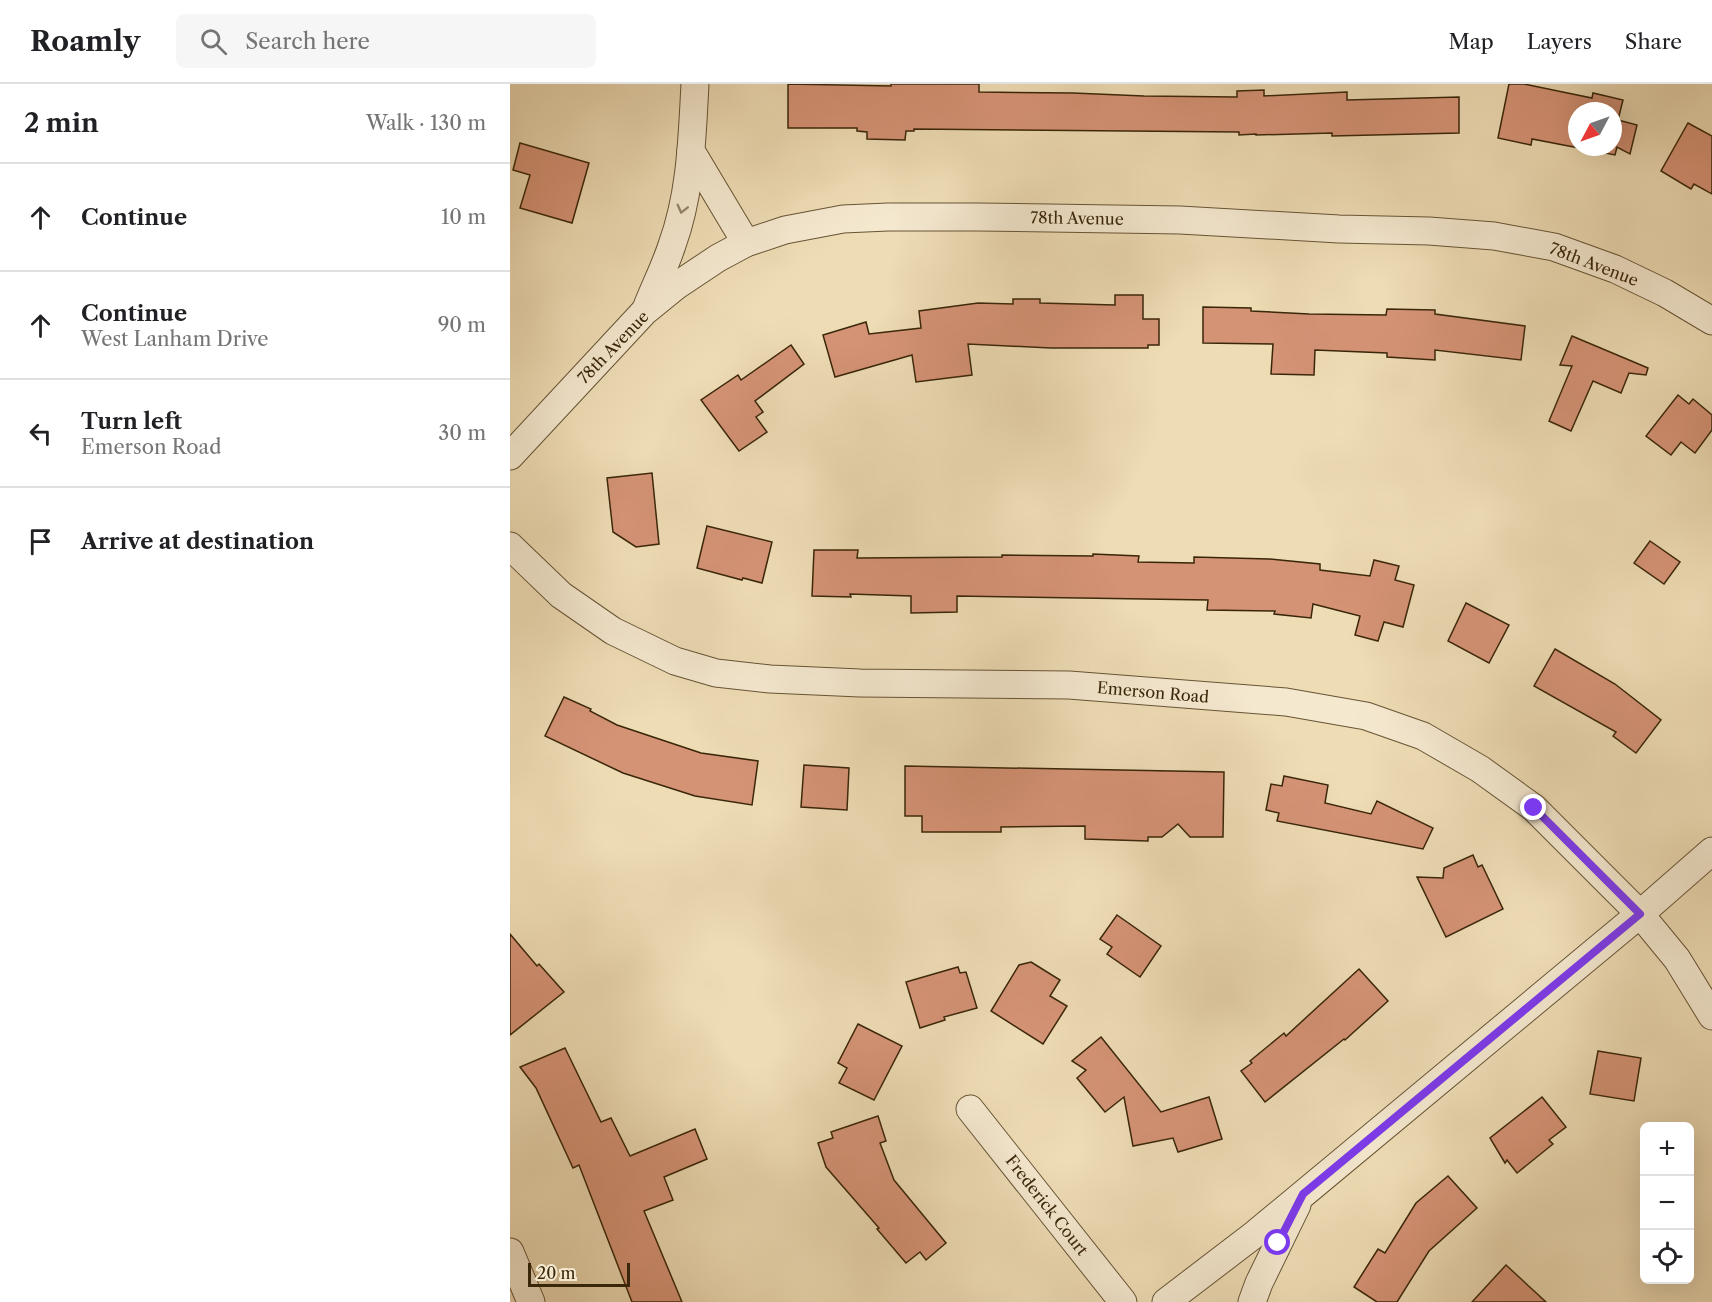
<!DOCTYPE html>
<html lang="en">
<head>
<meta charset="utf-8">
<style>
  body { margin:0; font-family:"Libre Caslon Text",serif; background:#f6f6f6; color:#202124 }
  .controls { position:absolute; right:18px; bottom:18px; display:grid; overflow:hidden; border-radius:9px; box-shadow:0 6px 24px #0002 }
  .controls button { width:54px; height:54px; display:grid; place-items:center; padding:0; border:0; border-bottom:2px solid #e0e0e0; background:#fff; color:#202124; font:30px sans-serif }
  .compass { position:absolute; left:1058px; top:18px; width:54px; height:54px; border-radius:50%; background:#fff; box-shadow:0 6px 24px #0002; rotate:229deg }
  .scale { position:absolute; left:18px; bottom:15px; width:102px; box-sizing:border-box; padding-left:6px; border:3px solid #3a2609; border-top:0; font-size:16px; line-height:21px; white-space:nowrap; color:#3a2609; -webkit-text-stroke:4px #f4e8cf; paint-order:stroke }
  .stop { position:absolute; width:18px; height:18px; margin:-14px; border:4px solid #7c3aed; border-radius:50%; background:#fff }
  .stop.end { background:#7c3aed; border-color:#fff; box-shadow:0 2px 6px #0008 }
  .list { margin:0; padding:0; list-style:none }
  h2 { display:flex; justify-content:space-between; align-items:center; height:78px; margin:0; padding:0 24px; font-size:26px }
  h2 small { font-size:20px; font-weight:400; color:#757577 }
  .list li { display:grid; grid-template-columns:39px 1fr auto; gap:18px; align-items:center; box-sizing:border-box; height:108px; padding:0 24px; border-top:2px solid #e0e0e0 }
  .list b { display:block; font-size:22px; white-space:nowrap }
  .list p { margin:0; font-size:20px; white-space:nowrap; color:#757577 }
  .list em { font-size:20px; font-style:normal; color:#757577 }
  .icon { flex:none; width:33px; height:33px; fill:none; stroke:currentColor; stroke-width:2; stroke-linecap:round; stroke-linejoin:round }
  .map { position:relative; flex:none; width:1202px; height:1218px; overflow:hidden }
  header { display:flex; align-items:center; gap:36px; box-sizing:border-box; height:84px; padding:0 30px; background:#fff; border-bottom:2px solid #e0e0e0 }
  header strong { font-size:28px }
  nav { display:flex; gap:33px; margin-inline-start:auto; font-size:21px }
  .search { width:420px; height:54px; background:#f6f6f6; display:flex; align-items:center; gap:15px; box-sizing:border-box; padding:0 21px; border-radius:9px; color:#757577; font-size:22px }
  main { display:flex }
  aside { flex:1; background:#fff }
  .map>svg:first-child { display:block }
  .building { fill:#d59376; stroke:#3a2609; stroke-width:1.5; fill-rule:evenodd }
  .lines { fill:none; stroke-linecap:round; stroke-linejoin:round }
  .street-casing { stroke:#675434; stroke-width:29 }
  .street { stroke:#f4e8cf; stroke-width:27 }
  .oneway { stroke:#97876c }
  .route { stroke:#7c3aed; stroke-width:8 }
  .labels { text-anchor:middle; stroke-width:5; stroke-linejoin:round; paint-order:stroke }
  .street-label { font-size:16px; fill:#3a2609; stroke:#f4e8cf }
</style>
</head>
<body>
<header>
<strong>Roamly</strong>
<div class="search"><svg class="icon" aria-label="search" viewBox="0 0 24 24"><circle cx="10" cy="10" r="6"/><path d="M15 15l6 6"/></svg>Search here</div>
<nav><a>Map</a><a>Layers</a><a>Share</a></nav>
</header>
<main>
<aside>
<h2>2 min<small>Walk · 130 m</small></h2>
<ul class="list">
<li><svg class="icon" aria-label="ahead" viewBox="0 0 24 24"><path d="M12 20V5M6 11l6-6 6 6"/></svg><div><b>Continue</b></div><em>10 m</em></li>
<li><svg class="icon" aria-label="ahead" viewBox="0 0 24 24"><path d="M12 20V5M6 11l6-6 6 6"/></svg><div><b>Continue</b><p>West Lanham Drive</p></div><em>90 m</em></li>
<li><svg class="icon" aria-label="left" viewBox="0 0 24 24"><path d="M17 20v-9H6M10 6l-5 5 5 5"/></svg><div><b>Turn left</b><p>Emerson Road</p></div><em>30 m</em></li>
<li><svg class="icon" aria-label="arrive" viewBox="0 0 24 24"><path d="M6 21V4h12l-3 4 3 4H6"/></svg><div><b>Arrive at destination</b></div></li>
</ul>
</aside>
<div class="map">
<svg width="1202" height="1218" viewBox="0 0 1202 1218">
  <rect width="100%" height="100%" fill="#eedcb5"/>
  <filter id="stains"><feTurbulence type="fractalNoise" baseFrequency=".00333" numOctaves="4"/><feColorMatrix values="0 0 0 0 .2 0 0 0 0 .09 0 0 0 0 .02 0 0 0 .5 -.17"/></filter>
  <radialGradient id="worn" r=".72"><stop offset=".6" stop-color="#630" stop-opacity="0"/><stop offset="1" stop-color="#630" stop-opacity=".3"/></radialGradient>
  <!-- building -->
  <g class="building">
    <path d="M278,0L381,2V0H469V8L563,9L634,12L727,13V7L754,6V12L837,8V16L949,13V49L822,52V49L746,51V50L729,51V48L404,45V47H396L395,56L357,55V48L347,47V44H278Z"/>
    <path d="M999,0H1014L1082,14L1083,9L1113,16L1108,36L1127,41L1120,70L1107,63L1105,71L1022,55L1021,61L988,54ZM1067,27H1103V63H1067Z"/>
    <path d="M1178,39L1202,52V110L1184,100L1181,105L1151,87Z"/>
    <path d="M10,59L79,79L62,139L10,124L20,91L3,86Z"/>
    <path d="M605,211H633V235H649V261H638V264H541L458,260L462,291L406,298L402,271L325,293L313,251L356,238L359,250L411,244L409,227L468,219L503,220V215H530V219L605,221Z"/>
    <path d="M693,223L741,224V227L799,230L876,231L877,225L925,226V230L1015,242L1011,276L925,266V276L877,273V269L805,266L804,291L761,290L763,260L693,259Z"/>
    <path d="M1062,252L1138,284L1136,291L1119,289L1111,309L1083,297L1061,347L1039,337L1062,282L1050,281Z"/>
    <path d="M281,261L294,280L245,317L253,328L246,333L257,348L229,367L191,316L228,291L231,296Z"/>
    <path d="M1168,311L1179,320L1183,315L1202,331V346L1185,369L1171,358L1161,371L1136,352Z"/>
    <path d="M142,389L149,460L126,463L103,448L97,394Z"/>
    <path d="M197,442L262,458L252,499L233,494L232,496L187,484Z"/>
    <path d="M1140,457L1170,478L1154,500L1124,479Z"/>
    <path d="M304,466H348L347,474L492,473V471L583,472V470L629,472L628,478L684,479V473L759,475L810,480V486L860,492L864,476L889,482L885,496L904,501L893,543L874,538L868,557L845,551L850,532L803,520L801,534L764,530L765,527L697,526L698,516L447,512V528L401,529V512L340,510L341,513L302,512Z"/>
    <path d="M956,519L999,541L979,579L938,557Z"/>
    <path d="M1045,565L1105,600L1151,636L1126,669L1103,652L1106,648L1024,602Z"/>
    <path d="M54,613L81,625L80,627L107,641L191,669L248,677L242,721L185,712L113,689L35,652Z"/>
    <path d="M294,681L339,684L337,726L291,723Z"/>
    <path d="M395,682L714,688L713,753H680L668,740L652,753H638V757L575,755V742L491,743V748H412V732H395Z"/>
    <path d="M774,692L818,701L815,719L861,730L867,717L923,744L913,765L767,737L769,729L756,726L761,700L772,702Z"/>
    <path d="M963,771L968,783L972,781L993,825L936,853L907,793L933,794L934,784Z"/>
    <path d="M607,831L651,862L630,893L597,870L602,863L590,855Z"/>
    <path d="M0,850L27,882L29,880L54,908L0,951Z"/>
    <path d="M521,878L550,896L540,912L557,922L533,960L481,927L509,881Z"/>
    <path d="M448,883L450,889L456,888L467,924L434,933L435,936L410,944L396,898Z"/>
    <path d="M849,885L878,917L835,956L834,955L755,1018L731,987L742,979L740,977L774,949L776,952Z"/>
    <path d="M348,940L392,962L364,1016L329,999L337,984L328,979Z"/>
    <path d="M591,953L651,1028L699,1013L712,1055L668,1068L663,1054L623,1062L614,1013L595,1028L567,994L576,986L562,977Z"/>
    <path d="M55,964L91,1038L101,1034L120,1072L185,1045L197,1075L154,1093L163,1116L134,1127L172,1218H122L69,1081L63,1084L26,1004L10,983Z"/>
    <path d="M1088,967L1131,974L1124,1017L1080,1010Z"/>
    <path d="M1032,1013L1056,1043L1039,1056L1043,1060L1007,1089L997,1076L995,1079L980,1054Z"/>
    <path d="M368,1032L376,1057L370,1059L384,1096L436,1159L416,1176L410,1168L396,1179L367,1145L369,1144L316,1083L308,1059L323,1054L321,1048Z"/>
    <path d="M938,1092L967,1124L919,1167L887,1218H867L844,1203L868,1165L875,1169L906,1119Z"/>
    <path d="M996,1181L1036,1218H962Z"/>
  </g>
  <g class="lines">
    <!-- street casing -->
    <g class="street-casing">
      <g id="street">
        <path d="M181,67L236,159"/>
        <path d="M136,225C144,204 155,183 162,161C181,109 182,54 185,0"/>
        <path d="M0,372L134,228L166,202L208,174L236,159L275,146L333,135L378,133H467L670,136L829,145L919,147L984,152L1044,163L1105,185L1155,209L1202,237"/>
        <path d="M0,462L51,511L103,547L165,577L206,589L260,595L350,599L559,601L776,618L856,632L913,652L970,685L1024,724L1130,830L1167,875L1202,932"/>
        <path d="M460,1025L613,1218"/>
        <path d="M0,1168L21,1218"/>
        <path d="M656,1218L745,1150L1130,830L1202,767"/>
        <path d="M742,1218L749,1199L787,1121"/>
      </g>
    </g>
    <!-- street -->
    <use href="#street" class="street"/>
  </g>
  <!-- one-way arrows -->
  <defs><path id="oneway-chevron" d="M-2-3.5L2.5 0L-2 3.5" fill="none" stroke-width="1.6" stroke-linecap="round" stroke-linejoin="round" transform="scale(1.5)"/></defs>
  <use class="oneway" href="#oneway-chevron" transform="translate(172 125) rotate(104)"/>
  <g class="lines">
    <!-- route -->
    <path class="route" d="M768,1159L793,1110L1130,830L1024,724"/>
  </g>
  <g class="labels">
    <!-- street labels -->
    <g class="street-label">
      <text transform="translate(567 134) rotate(1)" y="6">78th Avenue</text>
      <text transform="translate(1084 180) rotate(21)" y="6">78th Avenue</text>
      <text transform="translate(103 263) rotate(-46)" y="6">78th Avenue</text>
      <text transform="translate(643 608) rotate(5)" y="6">Emerson Road</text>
      <text transform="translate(537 1121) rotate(52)" y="6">Frederick Court</text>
    </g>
  </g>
  <rect width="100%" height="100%" filter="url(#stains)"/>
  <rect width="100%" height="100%" fill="url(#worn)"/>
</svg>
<div class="controls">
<button>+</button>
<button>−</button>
<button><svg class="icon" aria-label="locate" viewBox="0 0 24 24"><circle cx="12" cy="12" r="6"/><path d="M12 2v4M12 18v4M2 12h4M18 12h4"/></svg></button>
</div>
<svg class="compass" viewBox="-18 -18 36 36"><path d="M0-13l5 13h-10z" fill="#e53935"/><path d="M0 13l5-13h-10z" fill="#757577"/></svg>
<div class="scale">20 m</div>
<div class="stop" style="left:768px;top:1159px"></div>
<div class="stop end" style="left:1024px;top:724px"></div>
</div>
</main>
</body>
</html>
